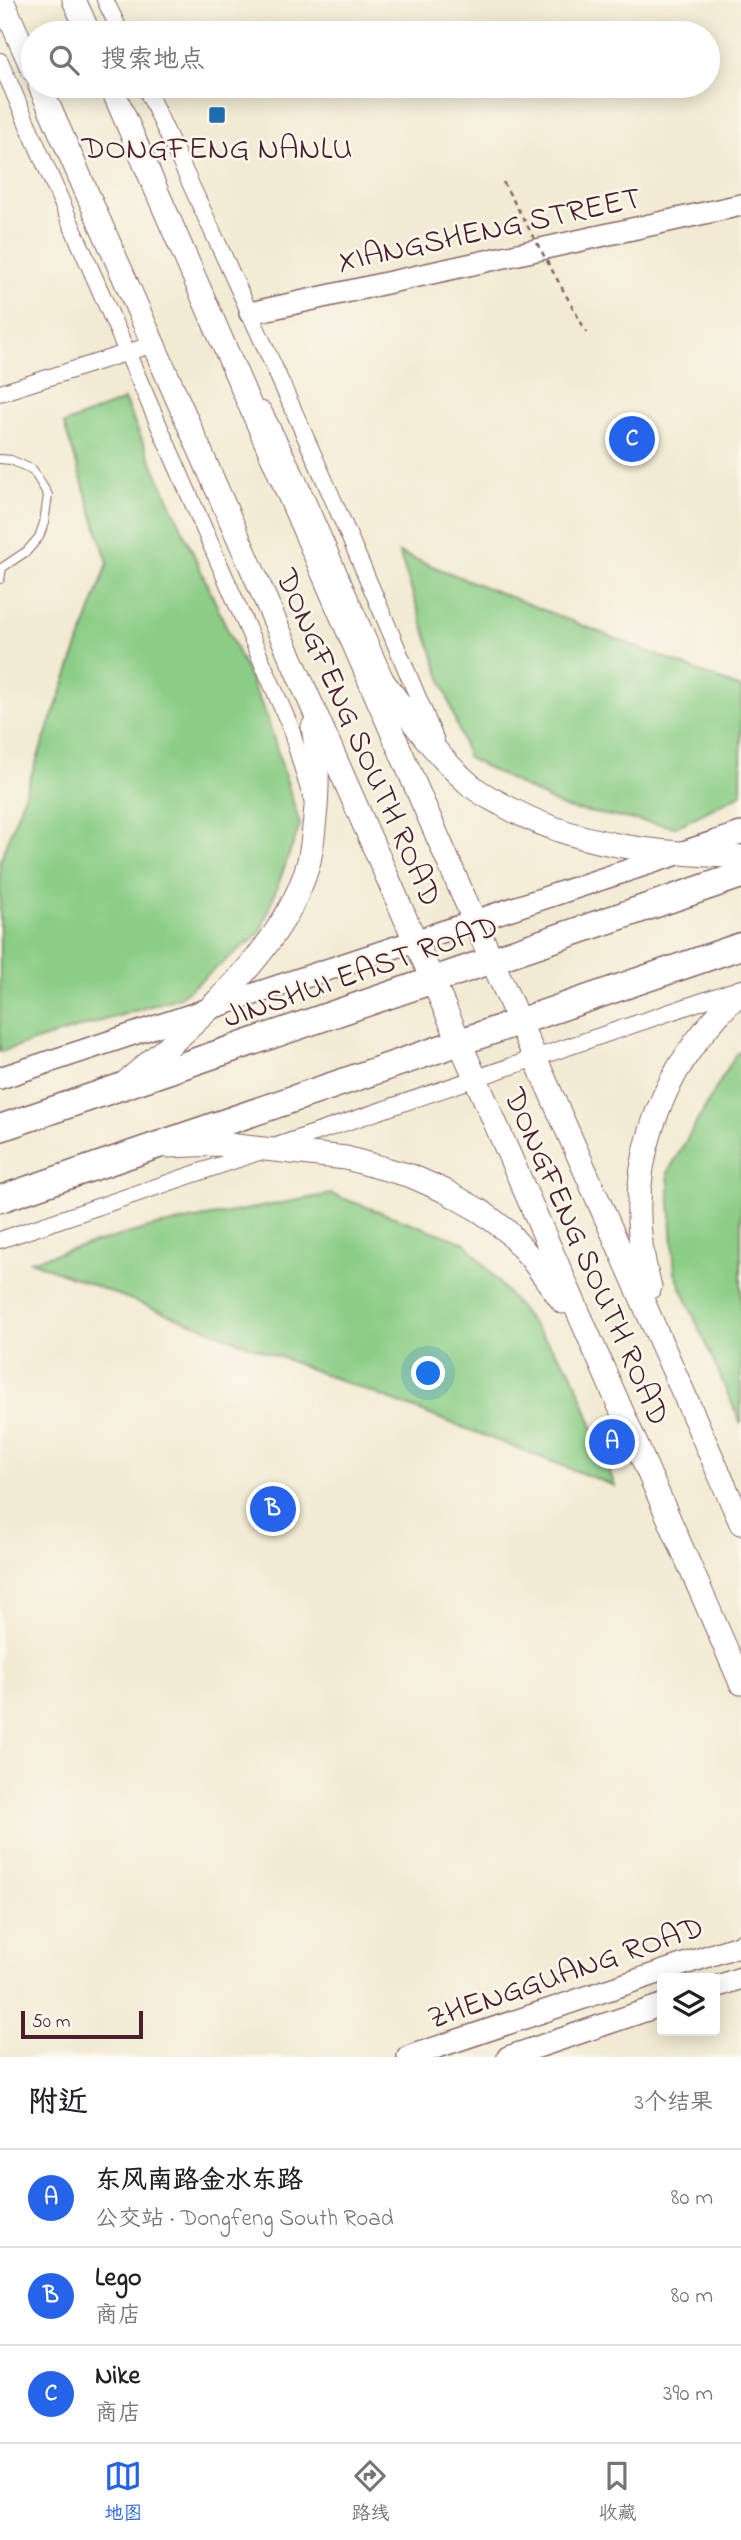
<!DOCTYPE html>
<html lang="zh">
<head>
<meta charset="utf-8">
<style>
  body { margin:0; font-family:"Indie Flower","LXGW WenKai TC",sans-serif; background:#f6f6f6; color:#202124 }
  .controls { position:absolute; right:21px; bottom:21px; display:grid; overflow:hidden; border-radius:7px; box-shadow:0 4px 18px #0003 }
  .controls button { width:63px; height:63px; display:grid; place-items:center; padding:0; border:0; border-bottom:2px solid #e0e0e0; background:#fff; color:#202124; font:35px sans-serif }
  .scale { position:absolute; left:21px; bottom:18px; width:122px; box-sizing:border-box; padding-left:7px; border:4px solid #4a1f2b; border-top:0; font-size:19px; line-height:24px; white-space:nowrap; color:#4a1f2b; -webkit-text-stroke:5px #fbf7ec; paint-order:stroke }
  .you { position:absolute; left:429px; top:1374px; width:24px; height:24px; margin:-18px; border:5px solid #fff; border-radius:50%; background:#1a73e8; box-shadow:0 0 0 10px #1a73e833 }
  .badge { display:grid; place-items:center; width:46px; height:46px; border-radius:50%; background:#2563eb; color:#fff; font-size:23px; font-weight:700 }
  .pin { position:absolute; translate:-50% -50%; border:4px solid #fff; box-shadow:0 2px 7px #0006 }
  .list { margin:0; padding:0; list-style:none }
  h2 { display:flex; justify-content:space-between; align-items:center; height:91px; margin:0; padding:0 28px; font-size:30px }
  h2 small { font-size:23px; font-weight:400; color:#757577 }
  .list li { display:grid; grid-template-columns:46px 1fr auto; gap:21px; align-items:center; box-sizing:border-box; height:98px; padding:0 28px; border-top:2px solid #e0e0e0 }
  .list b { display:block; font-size:26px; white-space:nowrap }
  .list p { margin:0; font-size:23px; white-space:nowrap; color:#757577 }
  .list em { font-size:23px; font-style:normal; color:#757577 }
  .icon { flex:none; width:38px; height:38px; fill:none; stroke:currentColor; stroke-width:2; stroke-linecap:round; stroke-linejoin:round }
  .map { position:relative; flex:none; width:741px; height:2057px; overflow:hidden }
  .search { position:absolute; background:#fff; box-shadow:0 4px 18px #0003; left:21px; right:21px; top:21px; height:77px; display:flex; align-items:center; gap:18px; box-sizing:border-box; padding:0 24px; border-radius:38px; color:#757577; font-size:26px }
  .sheet { height:385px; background:#fff }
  nav { display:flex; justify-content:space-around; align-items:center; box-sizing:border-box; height:98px; border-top:2px solid #e0e0e0; background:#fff; font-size:19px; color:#757577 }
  nav a { display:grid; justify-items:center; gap:4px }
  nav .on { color:#2563eb }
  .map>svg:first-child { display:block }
  .green { fill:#8bcd86; stroke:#6a7658; stroke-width:2 }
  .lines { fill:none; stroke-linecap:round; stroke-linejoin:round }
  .service-casing { stroke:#856665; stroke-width:10 }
  .minor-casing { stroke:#856665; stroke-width:18 }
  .tertiary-casing { stroke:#856665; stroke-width:24 }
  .secondary-casing { stroke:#856665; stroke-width:25 }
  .primary-casing { stroke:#856665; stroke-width:29 }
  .service { stroke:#fff; stroke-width:8 }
  .minor { stroke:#fff; stroke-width:16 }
  .tertiary { stroke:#fff; stroke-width:21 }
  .secondary { stroke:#fff; stroke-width:23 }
  .primary { stroke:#fff; stroke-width:26 }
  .path-bridge { stroke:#856665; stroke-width:2.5; stroke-dasharray:5 5; stroke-linecap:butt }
  .poi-dot { fill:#1f6fb2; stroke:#fbf7ec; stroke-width:2.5 }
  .labels { text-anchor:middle; stroke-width:5; stroke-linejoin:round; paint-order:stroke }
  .poi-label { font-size:32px; fill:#4a1f2b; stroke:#fbf7ec }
  .street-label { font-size:32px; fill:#4a1f2b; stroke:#fbf7ec }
</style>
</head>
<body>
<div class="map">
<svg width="741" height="2057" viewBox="0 0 741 2057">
  <rect width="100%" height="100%" fill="#fbf7ec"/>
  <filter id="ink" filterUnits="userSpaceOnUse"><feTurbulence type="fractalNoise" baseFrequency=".0143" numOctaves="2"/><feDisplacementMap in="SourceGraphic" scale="14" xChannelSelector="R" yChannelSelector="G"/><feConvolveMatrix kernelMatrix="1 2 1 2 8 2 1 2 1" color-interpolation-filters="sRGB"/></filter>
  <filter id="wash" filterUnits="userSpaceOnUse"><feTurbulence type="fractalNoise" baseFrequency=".00686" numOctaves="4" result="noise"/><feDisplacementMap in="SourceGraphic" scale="28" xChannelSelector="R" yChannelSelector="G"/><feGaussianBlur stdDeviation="1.57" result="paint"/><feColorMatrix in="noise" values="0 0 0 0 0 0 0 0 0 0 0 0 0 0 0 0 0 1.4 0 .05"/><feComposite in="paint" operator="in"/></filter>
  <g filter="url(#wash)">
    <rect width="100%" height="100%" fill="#f2ead2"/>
    <!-- green -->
    <g class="green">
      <path d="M124,400L267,717L300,825L260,933L180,997L0,1052V862L108,563L64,424Z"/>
      <path d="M399,553L741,688V794L676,827L565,808L468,758Z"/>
      <path d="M741,1051V1424L675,1273L668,1172L736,1054Z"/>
      <path d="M331,1194L466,1243L572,1372L615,1486L30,1261L152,1227Z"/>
    </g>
  </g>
  <g filter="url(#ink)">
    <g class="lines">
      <!-- service casing -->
      <g class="service-casing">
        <g id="service">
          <path d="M0,459L11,460L33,470L48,495L44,523L39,537L27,551L0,569"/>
          <path d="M0,579L2,568"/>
        </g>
      </g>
      <!-- minor casing -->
      <g class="minor-casing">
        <g id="minor">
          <path d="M105,0L121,33"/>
          <path d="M0,61L290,726L312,800"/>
          <path d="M145,86C246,302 345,520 436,741"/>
          <path d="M0,393L154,344"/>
          <path d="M263,410L295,473L385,678"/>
          <path d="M0,1240L741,988"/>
        </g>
      </g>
      <!-- tertiary casing -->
      <g class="tertiary-casing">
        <g id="tertiary">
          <path d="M250,313L741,205"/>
          <path d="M0,1078L741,833"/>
          <path d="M715,1987L741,1978"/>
          <path d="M408,2057L741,1945"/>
          <path d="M508,2057L662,2005"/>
        </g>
      </g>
      <!-- secondary casing -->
      <g class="secondary-casing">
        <g id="secondary">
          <path d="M2,0L33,70"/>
          <path d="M74,0L89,33"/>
          <path d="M40,86L741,1683"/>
          <path d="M111,86L463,895L741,1523"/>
          <path d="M375,671C404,708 431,751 467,782C477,792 490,798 503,805C579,848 656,852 741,857"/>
          <path d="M125,1083C193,1025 282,954 308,865C313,846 314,826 316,807C318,779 318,754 313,727"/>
          <path d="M167,1146L219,1144L346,1158L411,1176L445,1191L482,1212L507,1231L530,1257L563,1302"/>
          <path d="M650,1287C618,1176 657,1069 741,992"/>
        </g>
      </g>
      <!-- primary casing -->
      <g class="primary-casing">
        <g id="primary">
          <path d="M0,1128L741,875"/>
          <path d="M0,1199L741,946"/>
        </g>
      </g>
      <!-- service -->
      <use href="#service" class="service"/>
      <!-- minor -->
      <use href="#minor" class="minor"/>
      <!-- tertiary -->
      <use href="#tertiary" class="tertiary"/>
      <!-- secondary -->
      <use href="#secondary" class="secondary"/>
      <!-- primary -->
      <use href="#primary" class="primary"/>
      <!-- path-bridge -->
      <path class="path-bridge" d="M503,182L587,333"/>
    </g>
  </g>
  <!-- markers -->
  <rect class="poi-dot" x="208" y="106" width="18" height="18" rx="3.5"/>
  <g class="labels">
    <!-- poi labels -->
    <g class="poi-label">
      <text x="217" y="158">DONGFENG NANLU</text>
    </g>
    <!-- street labels -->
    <g class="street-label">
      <text transform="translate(489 228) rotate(-12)" y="11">XIANGSHENG STREET</text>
      <text transform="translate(360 737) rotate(66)" y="11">DONGFENG SOUTH ROAD</text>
      <text transform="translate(360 970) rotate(-19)" y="11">JINSHUI EAST ROAD</text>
      <text transform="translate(588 1256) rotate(66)" y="11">DONGFENG SOUTH ROAD</text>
      <text transform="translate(565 1971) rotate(-19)" y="11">ZHENGGUANG ROAD</text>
    </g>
  </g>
</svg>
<div class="controls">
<button><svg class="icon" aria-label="layers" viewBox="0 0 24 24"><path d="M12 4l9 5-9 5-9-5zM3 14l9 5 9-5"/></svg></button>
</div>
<div class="scale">50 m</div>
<div class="you"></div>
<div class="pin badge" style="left:612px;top:1442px">A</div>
<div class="pin badge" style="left:273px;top:1509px">B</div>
<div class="pin badge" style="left:632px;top:439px">C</div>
<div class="search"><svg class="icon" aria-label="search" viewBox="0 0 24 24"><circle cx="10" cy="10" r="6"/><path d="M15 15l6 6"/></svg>搜索地点</div>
</div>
<section class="sheet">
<h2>附近<small>3个结果</small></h2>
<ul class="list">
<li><span class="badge">A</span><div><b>东风南路金水东路</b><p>公交站 · Dongfeng South Road</p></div><em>80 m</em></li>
<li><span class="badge">B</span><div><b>Lego</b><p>商店</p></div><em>80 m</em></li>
<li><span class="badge">C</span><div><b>Nike</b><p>商店</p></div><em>390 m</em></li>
</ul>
</section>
<nav>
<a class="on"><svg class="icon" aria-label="map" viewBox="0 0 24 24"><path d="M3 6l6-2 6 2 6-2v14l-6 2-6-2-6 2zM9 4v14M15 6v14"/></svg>地图</a>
<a><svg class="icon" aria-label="directions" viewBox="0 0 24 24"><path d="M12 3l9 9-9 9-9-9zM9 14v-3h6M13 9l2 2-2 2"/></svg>路线</a>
<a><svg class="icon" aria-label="saved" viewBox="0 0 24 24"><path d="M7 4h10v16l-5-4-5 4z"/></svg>收藏</a>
</nav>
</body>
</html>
